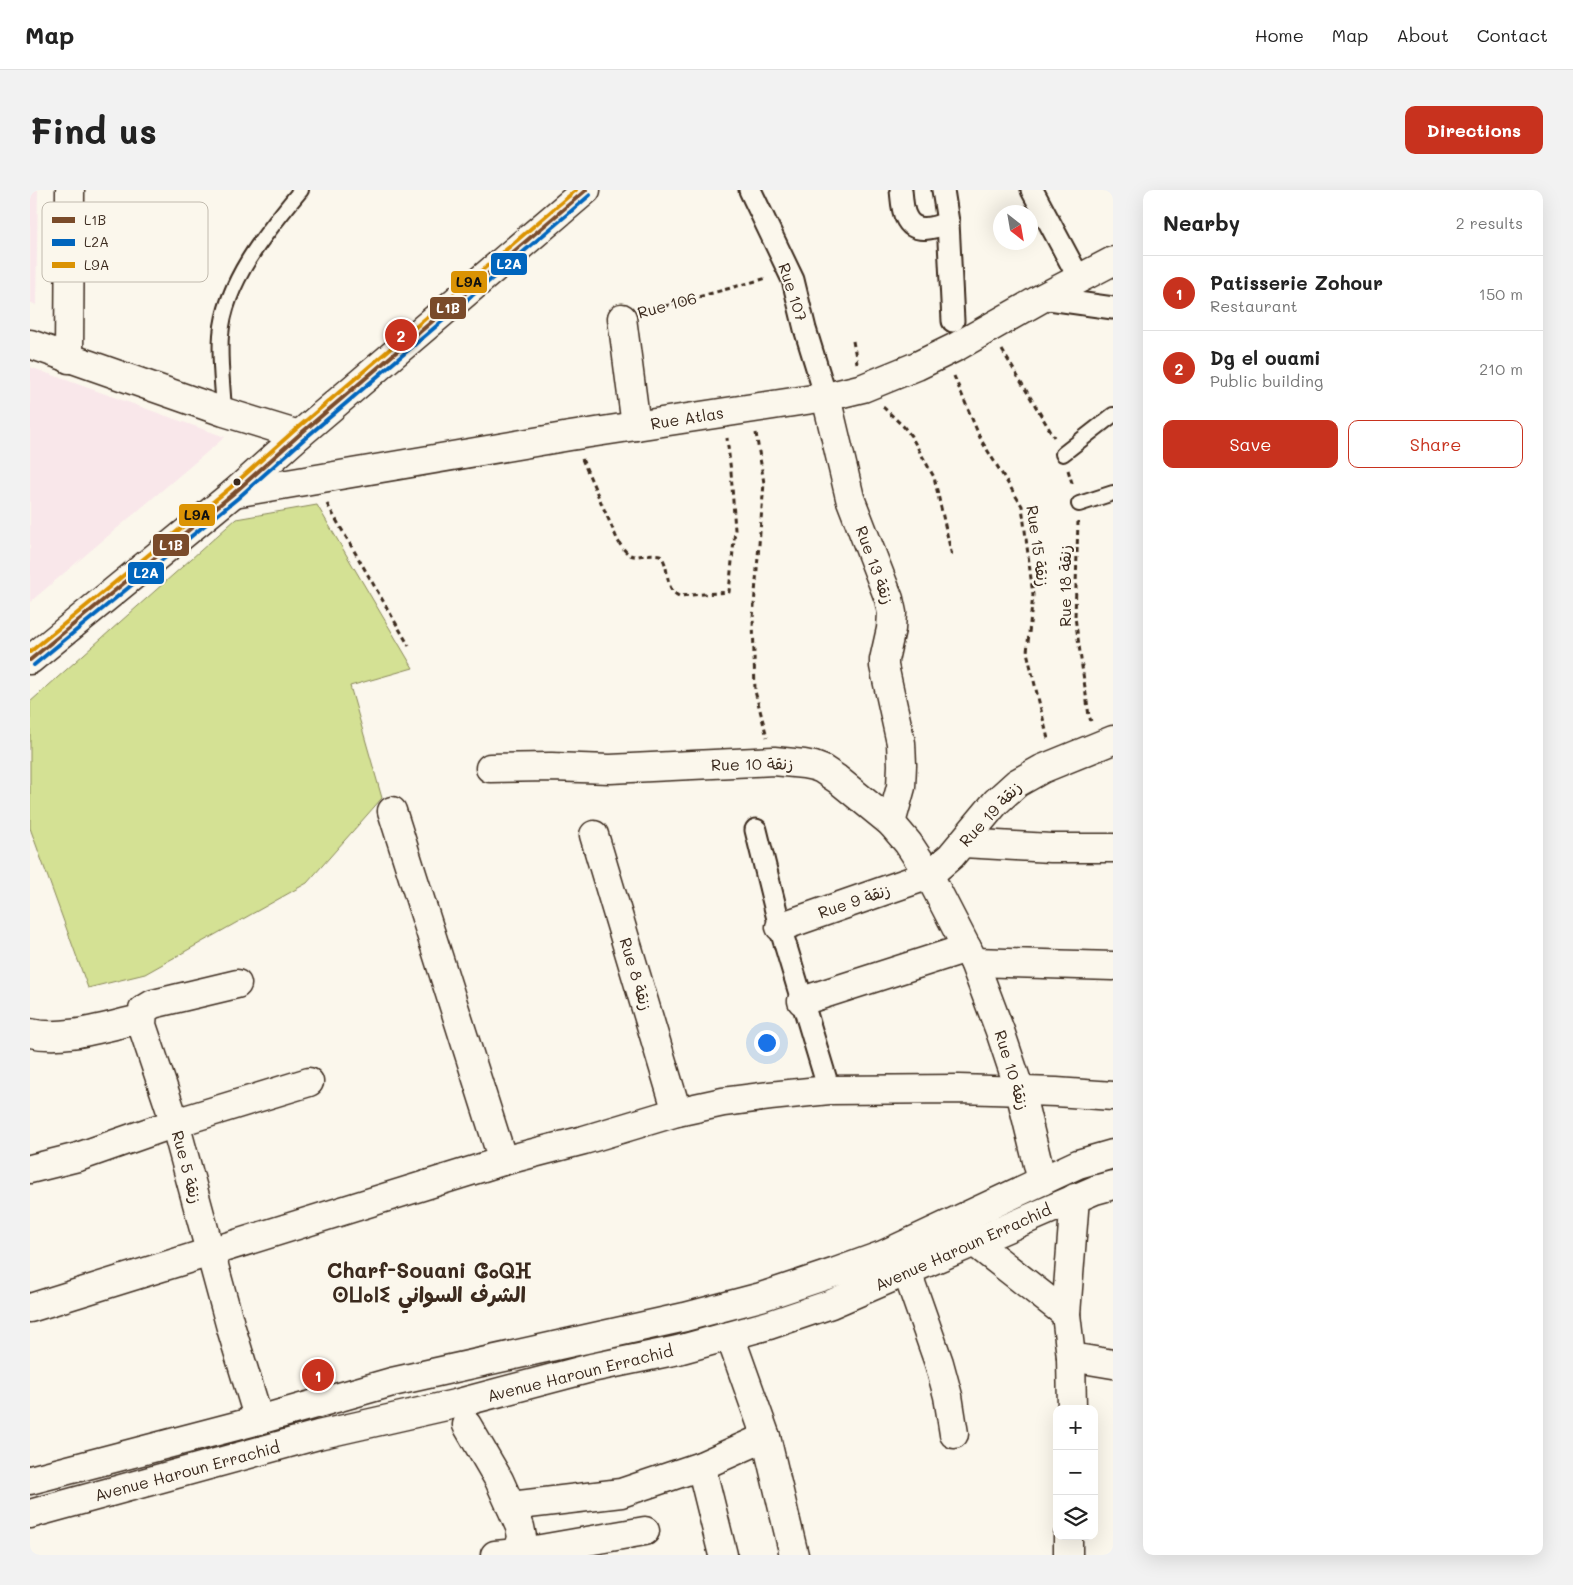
<!DOCTYPE html>
<html lang="en">
<head>
<meta charset="utf-8">
<style>
  body { margin:0; font-family:Mali,"Playpen Sans Arabic","Noto Sans Tifinagh",sans-serif; background:#f2f2f2; color:#222 }
  .controls { position:absolute; right:15px; bottom:15px; display:grid; overflow:hidden; border-radius:10px; box-shadow:0 5px 20px #0002 }
  .controls button { width:45px; height:45px; display:grid; place-items:center; padding:0; border:0; border-bottom:1px solid #e0e0e0; background:#fff; color:#222; font:25px sans-serif }
  .compass { position:absolute; left:963px; top:15px; width:45px; height:45px; border-radius:50%; background:#fff; box-shadow:0 5px 20px #0002; rotate:149deg }
  .you { position:absolute; left:736px; top:852px; width:18px; height:18px; margin:-12px; border:4px solid #fff; border-radius:50%; background:#1a73e8; box-shadow:0 0 0 8px #1a73e833 }
  .badge { display:grid; place-items:center; width:32px; height:32px; border-radius:50%; background:#c8321e; color:#fff; font-size:16px; font-weight:700 }
  .pin { position:absolute; translate:-50% -50%; border:2px solid #fff; box-shadow:0 1px 5px #0006 }
  .list { margin:0; padding:0; list-style:none }
  h2 { display:flex; justify-content:space-between; align-items:center; height:65px; margin:0; padding:0 20px; font-size:21px }
  h2 small { font-size:16px; font-weight:400; color:#767676 }
  .list li { display:grid; grid-template-columns:32px 1fr auto; gap:15px; align-items:center; box-sizing:border-box; height:75px; padding:0 20px; border-top:1px solid #e0e0e0 }
  .list b { display:block; font-size:19px; white-space:nowrap }
  .list p { margin:0; font-size:16px; white-space:nowrap; color:#767676 }
  .list em { font-size:16px; font-style:normal; color:#767676 }
  .actions { display:flex; gap:10px; padding:15px 20px }
  .actions a { flex:1; padding:11px 0; border:1px solid #c8321e; border-radius:10px; text-align:center; font-size:18px; color:#c8321e }
  .actions .main { background:#c8321e; color:#fff }
  .icon { flex:none; width:28px; height:28px; fill:none; stroke:currentColor; stroke-width:2; stroke-linecap:round; stroke-linejoin:round }
  .map { position:relative; flex:none; width:1083px; height:1365px; overflow:hidden; border-radius:10px }
  header { display:flex; align-items:center; gap:30px; box-sizing:border-box; height:70px; padding:0 25px; background:#fff; border-bottom:1px solid #e0e0e0 }
  header strong { font-size:24px }
  nav { display:flex; gap:28px; margin-inline-start:auto; font-size:18px }
  .intro { display:flex; align-items:center; justify-content:space-between; box-sizing:border-box; height:120px; padding:0 30px }
  h1 { margin:0; font-size:35px }
  .button { padding:12px 22px; border-radius:10px; background:#c8321e; color:#fff; font-size:18px; font-weight:700 }
  main { display:flex; gap:30px; padding:0 30px }
  aside { flex:1; background:#fff; border-radius:10px; box-shadow:0 5px 20px #0002 }
  .map>svg:first-child { display:block }
  .built { fill:#f9e7ea }
  .green { fill:#d4e194; stroke:#888659 }
  .lines { fill:none; stroke-linecap:round; stroke-linejoin:round }
  .service-casing { stroke:#3b2a1e; stroke-width:18 }
  .pedestrian-casing { stroke:#3b2a1e; stroke-width:25 }
  .minor-casing { stroke:#3b2a1e; stroke-width:31 }
  .tertiary-casing { stroke:#3b2a1e; stroke-width:31 }
  .secondary-casing { stroke:#3b2a1e; stroke-width:31 }
  .path { stroke:#3b2a1e; stroke-width:3; stroke-dasharray:5 4; stroke-linecap:butt }
  .service { stroke:#fbf7ec; stroke-width:14 }
  .pedestrian { stroke:#fbf7ec; stroke-width:21 }
  .minor { stroke:#fbf7ec; stroke-width:28 }
  .tertiary { stroke:#fbf7ec; stroke-width:28 }
  .secondary { stroke:#fbf7ec; stroke-width:28 }
  .bus-1-casing { stroke:#fbf7ec; stroke-width:8 }
  .bus-2-casing { stroke:#fbf7ec; stroke-width:8 }
  .bus-3-casing { stroke:#fbf7ec; stroke-width:8 }
  .bus-1 { stroke:#7a4b2a; stroke-width:4 }
  .bus-2 { stroke:#0065bd; stroke-width:4 }
  .bus-3 { stroke:#db9304; stroke-width:4 }
  .bus-dot { fill:#3b2a1e; stroke:#fbf7ec; stroke-width:2 }
  .labels { text-anchor:middle; stroke-width:4; stroke-linejoin:round; paint-order:stroke }
  .street-label { font-size:16px; fill:#3b2a1e; stroke:#fbf7ec }
  .district-label { font-size:21px; font-weight:bold; fill:#3b2a1e; stroke:#fbf7ec }
  .key { fill:#fbf7ec; stroke:#c1baae; stroke-width:1 }
  .key-label { font-size:14px; fill:#3b2a1e }
  .line-badge { stroke:#fbf7ec; stroke-width:2 }
  .badge-label { font-size:14px; text-anchor:middle; font-weight:bold; fill:#fff }
  .pale-badge-label { font-size:14px; text-anchor:middle; font-weight:bold; fill:#111 }
</style>
</head>
<body>
<header>
<strong>Map</strong>
<nav><a>Home</a><a>Map</a><a>About</a><a>Contact</a></nav>
</header>
<div class="intro"><h1>Find us</h1><a class="button">Directions</a></div>
<main>
<div class="map">
<svg width="1083" height="1365" viewBox="0 0 1083 1365">
  <rect width="100%" height="100%" fill="#fbf7ec"/>
  <filter id="ink" filterUnits="userSpaceOnUse"><feTurbulence type="fractalNoise" baseFrequency=".02" numOctaves="2"/><feDisplacementMap in="SourceGraphic" scale="10" xChannelSelector="R" yChannelSelector="G"/><feConvolveMatrix kernelMatrix="1 2 1 2 8 2 1 2 1" color-interpolation-filters="sRGB"/></filter>
  <g filter="url(#ink)">
    <!-- built -->
    <g class="built">
      <path d="M0,0H8L6,115L0,112Z"/>
      <path d="M0,177L195,247L0,412Z"/>
    </g>
    <!-- green -->
    <path class="green" d="M287,315L383,478L320,496L352,608L277,693L115,784L58,798L0,638V512L206,329Z"/>
    <g class="lines">
      <!-- service casing -->
      <g class="service-casing">
        <g id="service">
          <path d="M194,222C193,197 189,170 191,145C195,91 238,40 271,0"/>
          <path d="M1033,264L1083,225"/>
          <path d="M1049,314L1083,303"/>
        </g>
      </g>
      <!-- pedestrian casing -->
      <g class="pedestrian-casing">
        <g id="pedestrian">
          <path d="M720,0L763,90L775,139L796,207"/>
          <path d="M871,0C872,8 872,20 876,27C884,45 905,38 918,32"/>
          <path d="M913,0L918,32L923,131"/>
          <path d="M1002,0L1049,88"/>
          <path d="M1012,108L1083,118"/>
          <path d="M726,640L750,737L799,900"/>
        </g>
      </g>
      <!-- minor casing -->
      <g class="minor-casing">
        <g id="minor">
          <path d="M592,128L606,236"/>
          <path d="M0,154L194,222L269,245"/>
          <path d="M39,169L40,0"/>
          <path d="M796,207L820,308L859,409L862,423L861,439L854,470V476L871,553L872,575L871,597L861,633"/>
          <path d="M204,303L540,246L796,207L833,198L887,176L926,157L1012,108L1083,71"/>
          <path d="M460,578L521,577L580,579L744,571L774,574L784,576L792,579L807,589L861,633L878,653L899,685L944,772L970,841L990,901L1012,991"/>
          <path d="M362,621L473,971"/>
          <path d="M564,645L647,922"/>
          <path d="M933,653L1021,658H1083"/>
          <path d="M750,737L899,685L921,666L966,612L987,593L1012,579L1083,550"/>
          <path d="M944,772L1083,776"/>
          <path d="M207,794L123,814L113,820L112,835L145,933L201,1138L229,1230"/>
          <path d="M772,811L937,758"/>
          <path d="M0,843C35,851 77,836 111,829"/>
          <path d="M0,979L48,967L145,933L279,892"/>
          <path d="M944,1052L1036,1124"/>
          <path d="M877,1082L909,1173L918,1206L924,1244"/>
          <path d="M0,1118L473,971L554,950L647,922L693,912L740,906L799,900L929,899L1026,902L1083,906"/>
          <path d="M700,1146L736,1247L764,1365"/>
          <path d="M1041,1167L1083,1174"/>
          <path d="M1042,1219L1041,1167L1036,1124L1045,1008"/>
          <path d="M437,1235L469,1290L490,1337L492,1347L488,1363L615,1341"/>
          <path d="M671,1276L693,1365"/>
          <path d="M481,1316L591,1303L671,1276L736,1247"/>
          <path d="M465,1365L488,1363V1365"/>
          <path d="M1038,1365V1346"/>
        </g>
      </g>
      <!-- tertiary casing -->
      <g class="tertiary-casing">
        <path id="tertiary" d="M0,470L204,303L269,245L556,0"/>
      </g>
      <!-- secondary casing -->
      <g class="secondary-casing">
        <g id="secondary">
          <path d="M0,1290L229,1230L362,1192L655,1127L731,1107L806,1082L853,1065L1048,974L1083,964"/>
          <path d="M0,1324L288,1245L425,1214L561,1178L648,1160L739,1135L801,1114L1065,1000L1083,995"/>
        </g>
      </g>
      <!-- path -->
      <g class="path">
        <path d="M617,121L737,88"/>
        <path d="M823,151L827,173"/>
        <path d="M972,160L1024,247"/>
        <path d="M924,186L951,250L992,316L1003,405L997,462L1018,549"/>
        <path d="M853,217L874,237L881,246L904,287L922,366"/>
        <path d="M726,243L734,293L723,428L725,501L737,547"/>
        <path d="M552,269L588,351C604,377 607,361 630,365C641,377 633,398 649,406L699,402L705,340L701,282L697,248"/>
        <path d="M1038,280L1043,296"/>
        <path d="M297,314L379,456"/>
        <path d="M1048,331L1045,427L1059,526L1061,531"/>
      </g>
      <!-- service -->
      <use href="#service" class="service"/>
      <!-- pedestrian -->
      <use href="#pedestrian" class="pedestrian"/>
      <!-- minor -->
      <use href="#minor" class="minor"/>
      <!-- tertiary -->
      <use href="#tertiary" class="tertiary"/>
      <!-- secondary -->
      <use href="#secondary" class="secondary"/>
      <!-- bus-1 casing -->
      <g class="bus-1-casing">
        <path id="bus-1" d="M0,470L204,303L269,245L556,0"/>
      </g>
      <!-- bus-2 casing -->
      <g class="bus-2-casing">
        <path id="bus-2" d="M4,475L208,308L273,250L560,5"/>
      </g>
      <!-- bus-3 casing -->
      <g class="bus-3-casing">
        <path id="bus-3" d="M0,462L200,298L265,240L546,0"/>
      </g>
      <!-- bus-1 -->
      <use href="#bus-1" class="bus-1"/>
      <!-- bus-2 -->
      <use href="#bus-2" class="bus-2"/>
      <!-- bus-3 -->
      <use href="#bus-3" class="bus-3"/>
    </g>
  </g>
  <!-- markers -->
  <circle class="bus-dot" cx="207" cy="292" r="4.5"/>
  <g class="labels">
    <!-- street labels -->
    <g class="street-label">
      <text transform="translate(763 102) rotate(72)" y="6">Rue 107</text>
      <text transform="translate(637 115) rotate(-15)" y="6">Rue 106</text>
      <text transform="translate(657 228) rotate(-9)" y="6">Rue Atlas</text>
      <text transform="translate(1008 356) rotate(82)" y="6">Rue 15 زنقة</text>
      <text transform="translate(845 375) rotate(70)" y="6">Rue 13 زنقة</text>
      <text transform="translate(1035 396) rotate(-90)" y="6">Rue 18 زنقة</text>
      <text transform="translate(722 574) rotate(-1)" y="6">Rue 10 زنقة</text>
      <text transform="translate(960 624) rotate(-47)" y="6">Rue 19 زنقة</text>
      <text transform="translate(824 711) rotate(-19)" y="6">Rue 9 زنقة</text>
      <text transform="translate(606 784) rotate(73)" y="6">Rue 8 زنقة</text>
      <text transform="translate(982 880) rotate(73)" y="6">Rue 10 زنقة</text>
      <text transform="translate(157 977) rotate(75)" y="6">Rue 5 زنقة</text>
      <text transform="translate(933 1057) rotate(-24)" y="6">Avenue Haroun Errachid</text>
      <text transform="translate(550 1183) rotate(-14)" y="6">Avenue Haroun Errachid</text>
      <text transform="translate(157 1281) rotate(-15)" y="6">Avenue Haroun Errachid</text>
    </g>
    <!-- district labels -->
    <g class="district-label">
      <text x="399" y="1088">Charf-Souani ⵛⴰⵕⴼ<tspan x="399" dy="24">ⵙⵡⴰⵏⵉ الشرف السواني</tspan></text>
    </g>
  </g>
  <!-- legend -->
  <rect x="12" y="12" width="166" height="80" rx="8" class="key"/>
  <rect x="22" y="27" width="23" height="6" fill="#7a4b2a"/>
  <rect x="22" y="49" width="23" height="7" fill="#0065bd"/>
  <rect x="22" y="72" width="23" height="6" fill="#db9304"/>
  <g class="key-label">
    <text x="54" y="35">L1B</text>
    <text x="54" y="57">L2A</text>
    <text x="54" y="80">L9A</text>
  </g>
  <g class="line-badge">
    <rect x="460" y="62" width="38" height="24" rx="5" fill="#0065bd"/>
    <rect x="420" y="80" width="38" height="24" rx="5" fill="#db9304"/>
    <rect x="399" y="106" width="38" height="24" rx="5" fill="#7a4b2a"/>
    <rect x="148" y="313" width="38" height="24" rx="5" fill="#db9304"/>
    <rect x="122" y="343" width="38" height="24" rx="5" fill="#7a4b2a"/>
    <rect x="97" y="371" width="38" height="24" rx="5" fill="#0065bd"/>
  </g>
  <g class="badge-label">
    <text x="479" y="79">L2A</text>
    <text x="418" y="123">L1B</text>
    <text x="141" y="360">L1B</text>
    <text x="116" y="388">L2A</text>
  </g>
  <g class="pale-badge-label">
    <text x="439" y="97">L9A</text>
    <text x="167" y="330">L9A</text>
  </g>
</svg>
<div class="controls">
<button>+</button>
<button>−</button>
<button><svg class="icon" aria-label="layers" viewBox="0 0 24 24"><path d="M12 4l9 5-9 5-9-5zM3 14l9 5 9-5"/></svg></button>
</div>
<svg class="compass" viewBox="-18 -18 36 36"><path d="M0-13l5 13h-10z" fill="#e53935"/><path d="M0 13l5-13h-10z" fill="#767676"/></svg>
<div class="you"></div>
<div class="pin badge" style="left:288px;top:1185px">1</div>
<div class="pin badge" style="left:371px;top:145px">2</div>
</div>
<aside>
<h2>Nearby<small>2 results</small></h2>
<ul class="list">
<li><span class="badge">1</span><div><b>Patisserie Zohour</b><p>Restaurant</p></div><em>150 m</em></li>
<li><span class="badge">2</span><div><b>Dg el ouami</b><p>Public building</p></div><em>210 m</em></li>
</ul>
<div class="actions"><a class="main">Save</a><a>Share</a></div>
</aside>
</main>
</body>
</html>
